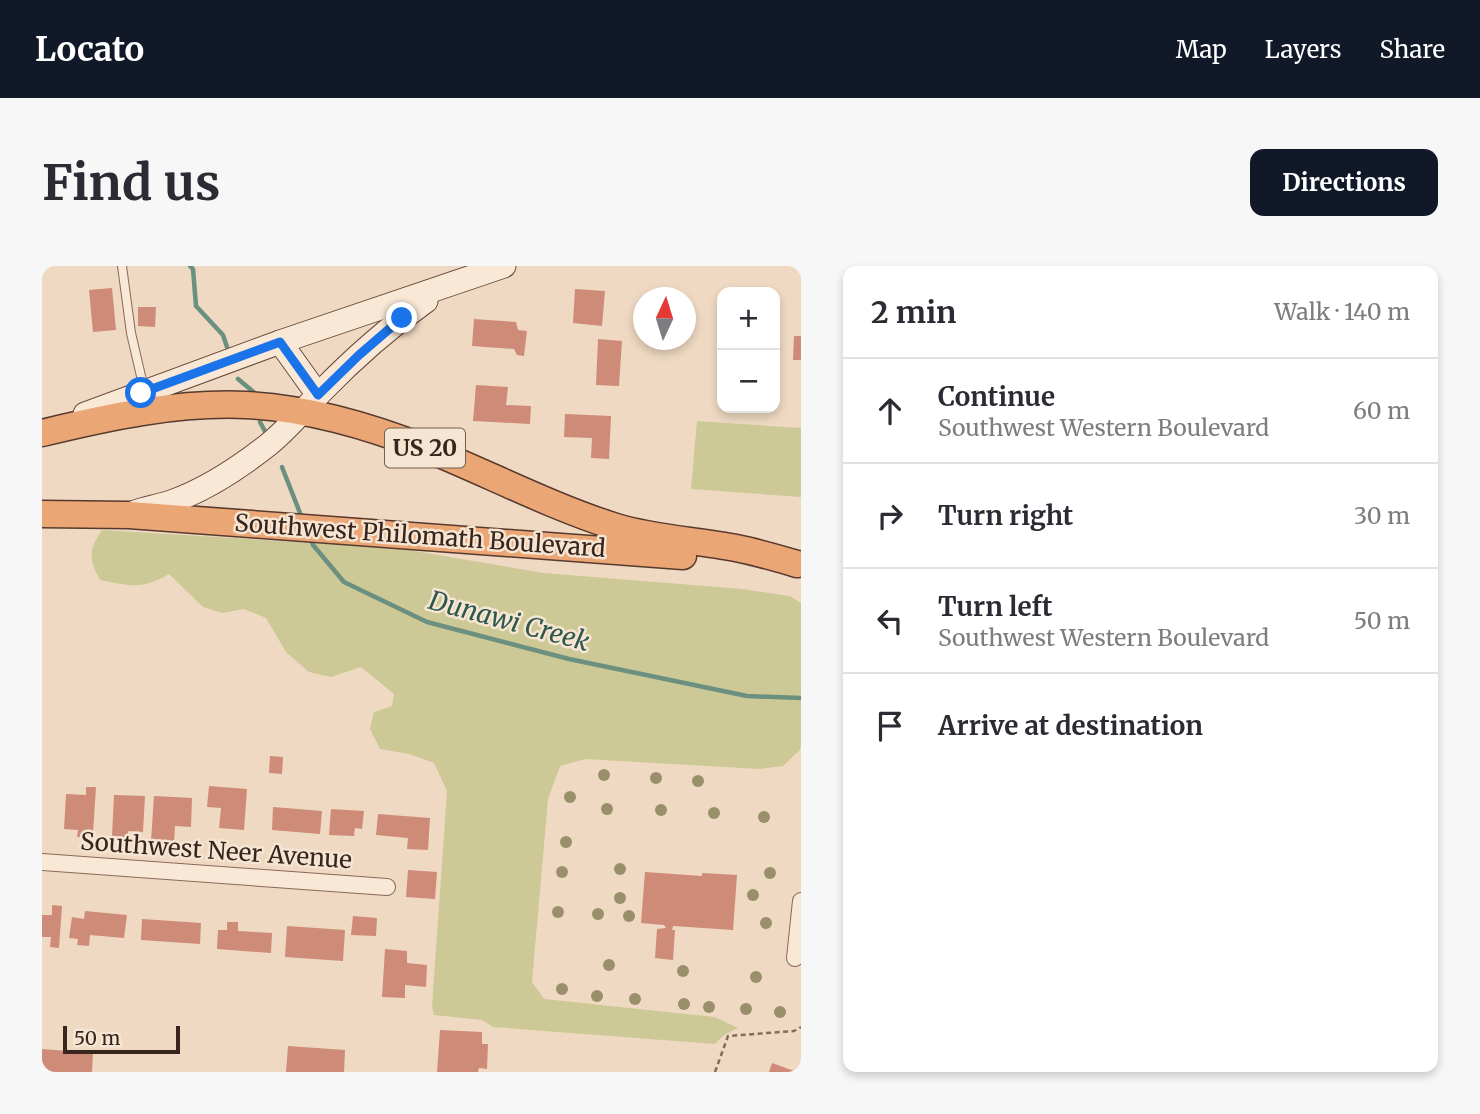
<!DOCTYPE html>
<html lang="en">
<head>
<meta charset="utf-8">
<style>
  body { margin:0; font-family:Merriweather,serif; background:#f7f7f7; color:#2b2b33 }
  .controls { position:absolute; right:21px; top:21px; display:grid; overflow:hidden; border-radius:14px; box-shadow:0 4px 10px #0003 }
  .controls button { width:63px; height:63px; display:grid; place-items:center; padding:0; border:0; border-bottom:2px solid #e1e1e2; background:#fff; color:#2b2b33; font:35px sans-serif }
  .compass { position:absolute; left:591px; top:21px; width:63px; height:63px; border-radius:50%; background:#fff; box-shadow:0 4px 10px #0003; rotate:4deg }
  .scale { position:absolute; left:21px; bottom:18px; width:117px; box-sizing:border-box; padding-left:7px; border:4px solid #38251d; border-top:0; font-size:19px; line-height:24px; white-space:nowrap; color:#38251d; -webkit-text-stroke:5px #f6e5d2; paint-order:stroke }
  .stop { position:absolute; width:21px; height:21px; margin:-16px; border:5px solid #1a73e8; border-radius:50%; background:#fff }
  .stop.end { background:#1a73e8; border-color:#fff; box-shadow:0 2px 7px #0008 }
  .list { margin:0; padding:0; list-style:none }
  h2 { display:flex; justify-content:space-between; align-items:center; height:91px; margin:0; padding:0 28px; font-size:30px }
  h2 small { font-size:23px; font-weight:400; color:#7c7c81 }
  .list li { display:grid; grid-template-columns:46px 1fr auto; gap:21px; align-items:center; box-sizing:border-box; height:105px; padding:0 28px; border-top:2px solid #e1e1e2 }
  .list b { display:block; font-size:26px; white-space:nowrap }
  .list p { margin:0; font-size:23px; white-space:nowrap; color:#7c7c81 }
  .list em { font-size:23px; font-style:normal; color:#7c7c81 }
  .icon { flex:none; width:38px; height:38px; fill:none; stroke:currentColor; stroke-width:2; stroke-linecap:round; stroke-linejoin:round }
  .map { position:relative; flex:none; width:759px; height:806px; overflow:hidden; border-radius:14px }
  header { display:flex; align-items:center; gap:42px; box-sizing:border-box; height:98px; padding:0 35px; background:#111827; color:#fff }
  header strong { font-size:33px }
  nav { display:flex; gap:38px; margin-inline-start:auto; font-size:24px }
  .intro { display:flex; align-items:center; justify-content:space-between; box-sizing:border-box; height:168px; padding:0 42px }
  h1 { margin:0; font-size:49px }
  .button { padding:18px 32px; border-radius:14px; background:#111827; color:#fff; font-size:24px; font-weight:700 }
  main { display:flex; gap:42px; padding:0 42px }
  aside { flex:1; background:#fff; border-radius:14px; box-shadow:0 4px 10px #0003 }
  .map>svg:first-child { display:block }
  .green { fill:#cdc996 }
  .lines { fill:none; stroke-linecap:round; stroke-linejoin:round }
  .stream { stroke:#6b9080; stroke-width:4.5 }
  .building { fill:#ce8b77 }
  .service-casing { stroke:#896959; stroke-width:10 }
  .minor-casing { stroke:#896959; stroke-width:18 }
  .secondary-casing { stroke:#6b4b3c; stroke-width:25 }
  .trunk-casing { stroke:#57392d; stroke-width:29 }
  .path { stroke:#896959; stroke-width:2.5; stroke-dasharray:5 3.5; stroke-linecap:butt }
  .service { stroke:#f9e8d6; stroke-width:8 }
  .minor { stroke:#f9e8d6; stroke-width:16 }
  .secondary { stroke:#f9e8d6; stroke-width:23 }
  .trunk { stroke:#eaa675; stroke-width:26 }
  .tree { fill:#99906b }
  .route { stroke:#1a73e8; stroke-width:9 }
  .labels { text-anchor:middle; stroke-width:5; stroke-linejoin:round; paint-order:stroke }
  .shield { fill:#f6e5d2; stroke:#715f53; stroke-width:2 }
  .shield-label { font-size:23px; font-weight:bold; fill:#38251d }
  .street-label { font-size:24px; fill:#38251d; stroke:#f6e5d2 }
  .water-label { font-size:26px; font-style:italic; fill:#2c584d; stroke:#f6e5d2 }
</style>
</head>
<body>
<header>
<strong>Locato</strong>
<nav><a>Map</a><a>Layers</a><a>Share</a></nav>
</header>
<div class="intro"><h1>Find us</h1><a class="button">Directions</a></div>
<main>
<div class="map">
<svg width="759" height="806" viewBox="0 0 759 806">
  <rect width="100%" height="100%" fill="#efd9c2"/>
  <!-- green -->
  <g class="green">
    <path d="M655,155L759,162V231L649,223Z"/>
    <path d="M60,264L355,282L502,307L700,323L748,330L759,337V478L758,484L741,500L717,503L543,493L518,500L506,533L490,716L502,733L673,751L696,762L682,769L673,778L451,761L440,754L392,749L390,741L405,525L392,497L367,488L338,483L328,463L332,446L350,440L352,428L319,401L289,411L267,406L244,386L224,352L202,343L180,347L161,341L127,308C99,324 89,320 58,314C47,293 46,285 60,264Z"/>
  </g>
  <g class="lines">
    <!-- stream -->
    <g class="stream">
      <path d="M148,0L151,3L154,40L181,69L185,81"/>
      <path d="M196,113L214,128"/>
      <path d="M218,156L225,169"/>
      <path d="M240,201L260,252"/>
      <path d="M267,270L271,279L302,316L385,356L527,393L705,430L759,432"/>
    </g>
  </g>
  <!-- building -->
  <g class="building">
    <path d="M70,22L74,64L51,66L47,24Z"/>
    <path d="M533,23L563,25L560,60L531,57Z"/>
    <path d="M96,41H114L113,61L96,60Z"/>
    <path d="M432,53L474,56L476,64L485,65L482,90L475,89L472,83L430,80Z"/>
    <path d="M752,70H759V94H751Z"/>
    <path d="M556,73L580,75L577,120L554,119Z"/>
    <path d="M434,119L466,121L464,139L489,140L488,158L431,155Z"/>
    <path d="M523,148L569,150L567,193L549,192L550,172L522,171Z"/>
    <path d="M228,490L241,491L240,508L227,507Z"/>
    <path d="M167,520L205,523L202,564L177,562L179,542L165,541Z"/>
    <path d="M44,521H54L51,567L44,566L43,571H35L36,564L22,563L24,528L44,529Z"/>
    <path d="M72,529L103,530L101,566L86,565V571L70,570Z"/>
    <path d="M112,530L150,532L149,561L133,560L132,576L109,575Z"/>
    <path d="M231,541L280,545L278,568L230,564Z"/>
    <path d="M289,543L322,545L320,563L313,562L312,570L287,569Z"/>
    <path d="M336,548L388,552L386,584L365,583L366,572L334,569Z"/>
    <path d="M366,604L395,606L393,633L364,631Z"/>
    <path d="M603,606L660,610V607L695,609L691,664L631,660L630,664H633L631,694L613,692L615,663L624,662L622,659L599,657Z"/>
    <path d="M10,639L20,640L17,682L8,681L9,671H0V649H10Z"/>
    <path d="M43,645L85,649L82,672L48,669L47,680L35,679L36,673L27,672L30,651L42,653Z"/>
    <path d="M311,650L335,652L334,670L309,669Z"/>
    <path d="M100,653L159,657L158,678L99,674Z"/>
    <path d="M185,656H196V665L230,667L229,687L175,683L176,664H185Z"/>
    <path d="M245,660L303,664L301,695L243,691Z"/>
    <path d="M343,683L365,685V697L385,699L384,721L363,719V732L340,731Z"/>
    <path d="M398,764L440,766V778H446L445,803L437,802L436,806H395Z"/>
    <path d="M246,780L303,784L302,806H244Z"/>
    <path d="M0,783L51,787L50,806H0Z"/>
    <path d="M730,797L755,806H727Z"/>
  </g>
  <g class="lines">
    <!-- service casing -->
    <g class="service-casing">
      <path id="service" d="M80,0L89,67L102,123"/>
    </g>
    <!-- minor casing -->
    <g class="minor-casing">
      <g id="minor">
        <path d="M0,596L345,621"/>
        <path d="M753,692L759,635"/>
      </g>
    </g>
    <!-- secondary casing -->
    <g class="secondary-casing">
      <g id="secondary">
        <path d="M238,76L276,129"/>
        <path d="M43,148L238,76L462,0"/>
        <path d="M93,246C105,242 117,240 129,236C163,224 198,201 226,179C246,163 261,144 279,126C311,93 346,62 384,35"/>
      </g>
    </g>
    <!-- trunk casing -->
    <g class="trunk-casing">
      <g id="trunk">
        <path d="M0,167C66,151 135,136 204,139C265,142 327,160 383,182C447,208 508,240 574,261C613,273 654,274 694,282C714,286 735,292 755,298"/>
        <path d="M0,248L87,249L641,290"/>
      </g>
    </g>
    <!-- path -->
    <path class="path" d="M673,806L686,770L752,765L759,761"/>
    <!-- service -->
    <use href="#service" class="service"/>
    <!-- minor -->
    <use href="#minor" class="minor"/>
    <!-- secondary -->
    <use href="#secondary" class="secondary"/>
    <!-- trunk -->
    <use href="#trunk" class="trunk"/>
  </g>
  <!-- trees -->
  <g class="tree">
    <circle cx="562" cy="509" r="6"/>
    <circle cx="614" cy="512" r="6"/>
    <circle cx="656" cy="515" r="6"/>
    <circle cx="528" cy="531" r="6"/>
    <circle cx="565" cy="543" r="6"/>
    <circle cx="619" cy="544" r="6"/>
    <circle cx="672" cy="547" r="6"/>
    <circle cx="722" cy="551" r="6"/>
    <circle cx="524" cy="576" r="6"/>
    <circle cx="578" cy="603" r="6"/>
    <circle cx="520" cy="606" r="6"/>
    <circle cx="728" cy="607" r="6"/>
    <circle cx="711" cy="629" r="6"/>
    <circle cx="578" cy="632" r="6"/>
    <circle cx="516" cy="646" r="6"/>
    <circle cx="556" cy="648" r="6"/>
    <circle cx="587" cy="650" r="6"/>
    <circle cx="724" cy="657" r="6"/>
    <circle cx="567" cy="699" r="6"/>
    <circle cx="641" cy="705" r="6"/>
    <circle cx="714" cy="711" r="6"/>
    <circle cx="520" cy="723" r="6"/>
    <circle cx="555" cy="730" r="6"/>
    <circle cx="593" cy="733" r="6"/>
    <circle cx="642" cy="738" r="6"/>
    <circle cx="667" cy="741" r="6"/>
    <circle cx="704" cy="743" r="6"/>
    <circle cx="738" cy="746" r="6"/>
  </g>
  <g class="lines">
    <!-- route -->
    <path class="route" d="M99,127L238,76L276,129L317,89L360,52"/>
  </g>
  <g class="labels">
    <!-- shield labels -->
    <rect class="shield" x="343" y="162.5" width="80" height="39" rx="5"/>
    <g class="shield-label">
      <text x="383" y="190">US 20</text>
    </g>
    <!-- street labels -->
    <g class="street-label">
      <text transform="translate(378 270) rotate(4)" y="8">Southwest Philomath Boulevard</text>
      <text transform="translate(174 585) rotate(4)" y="8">Southwest Neer Avenue</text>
    </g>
    <!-- water labels -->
    <g class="water-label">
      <text transform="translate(467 355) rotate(15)" y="9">Dunawi Creek</text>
    </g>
  </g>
</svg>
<div class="controls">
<button>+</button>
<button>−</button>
</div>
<svg class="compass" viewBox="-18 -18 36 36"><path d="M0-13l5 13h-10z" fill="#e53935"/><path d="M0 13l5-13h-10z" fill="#7c7c81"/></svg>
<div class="scale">50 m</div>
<div class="stop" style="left:99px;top:127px"></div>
<div class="stop end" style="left:360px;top:52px"></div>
</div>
<aside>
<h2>2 min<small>Walk · 140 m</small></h2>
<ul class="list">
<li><svg class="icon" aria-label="ahead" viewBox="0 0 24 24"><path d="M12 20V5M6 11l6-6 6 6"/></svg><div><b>Continue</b><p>Southwest Western Boulevard</p></div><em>60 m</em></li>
<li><svg class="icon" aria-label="right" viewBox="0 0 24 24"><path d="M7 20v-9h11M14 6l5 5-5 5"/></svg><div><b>Turn right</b></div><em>30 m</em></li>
<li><svg class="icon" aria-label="left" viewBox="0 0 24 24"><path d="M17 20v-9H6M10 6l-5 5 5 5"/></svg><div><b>Turn left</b><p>Southwest Western Boulevard</p></div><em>50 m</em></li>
<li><svg class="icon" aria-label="arrive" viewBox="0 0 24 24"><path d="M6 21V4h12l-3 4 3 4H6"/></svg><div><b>Arrive at destination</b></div></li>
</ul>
</aside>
</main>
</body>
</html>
